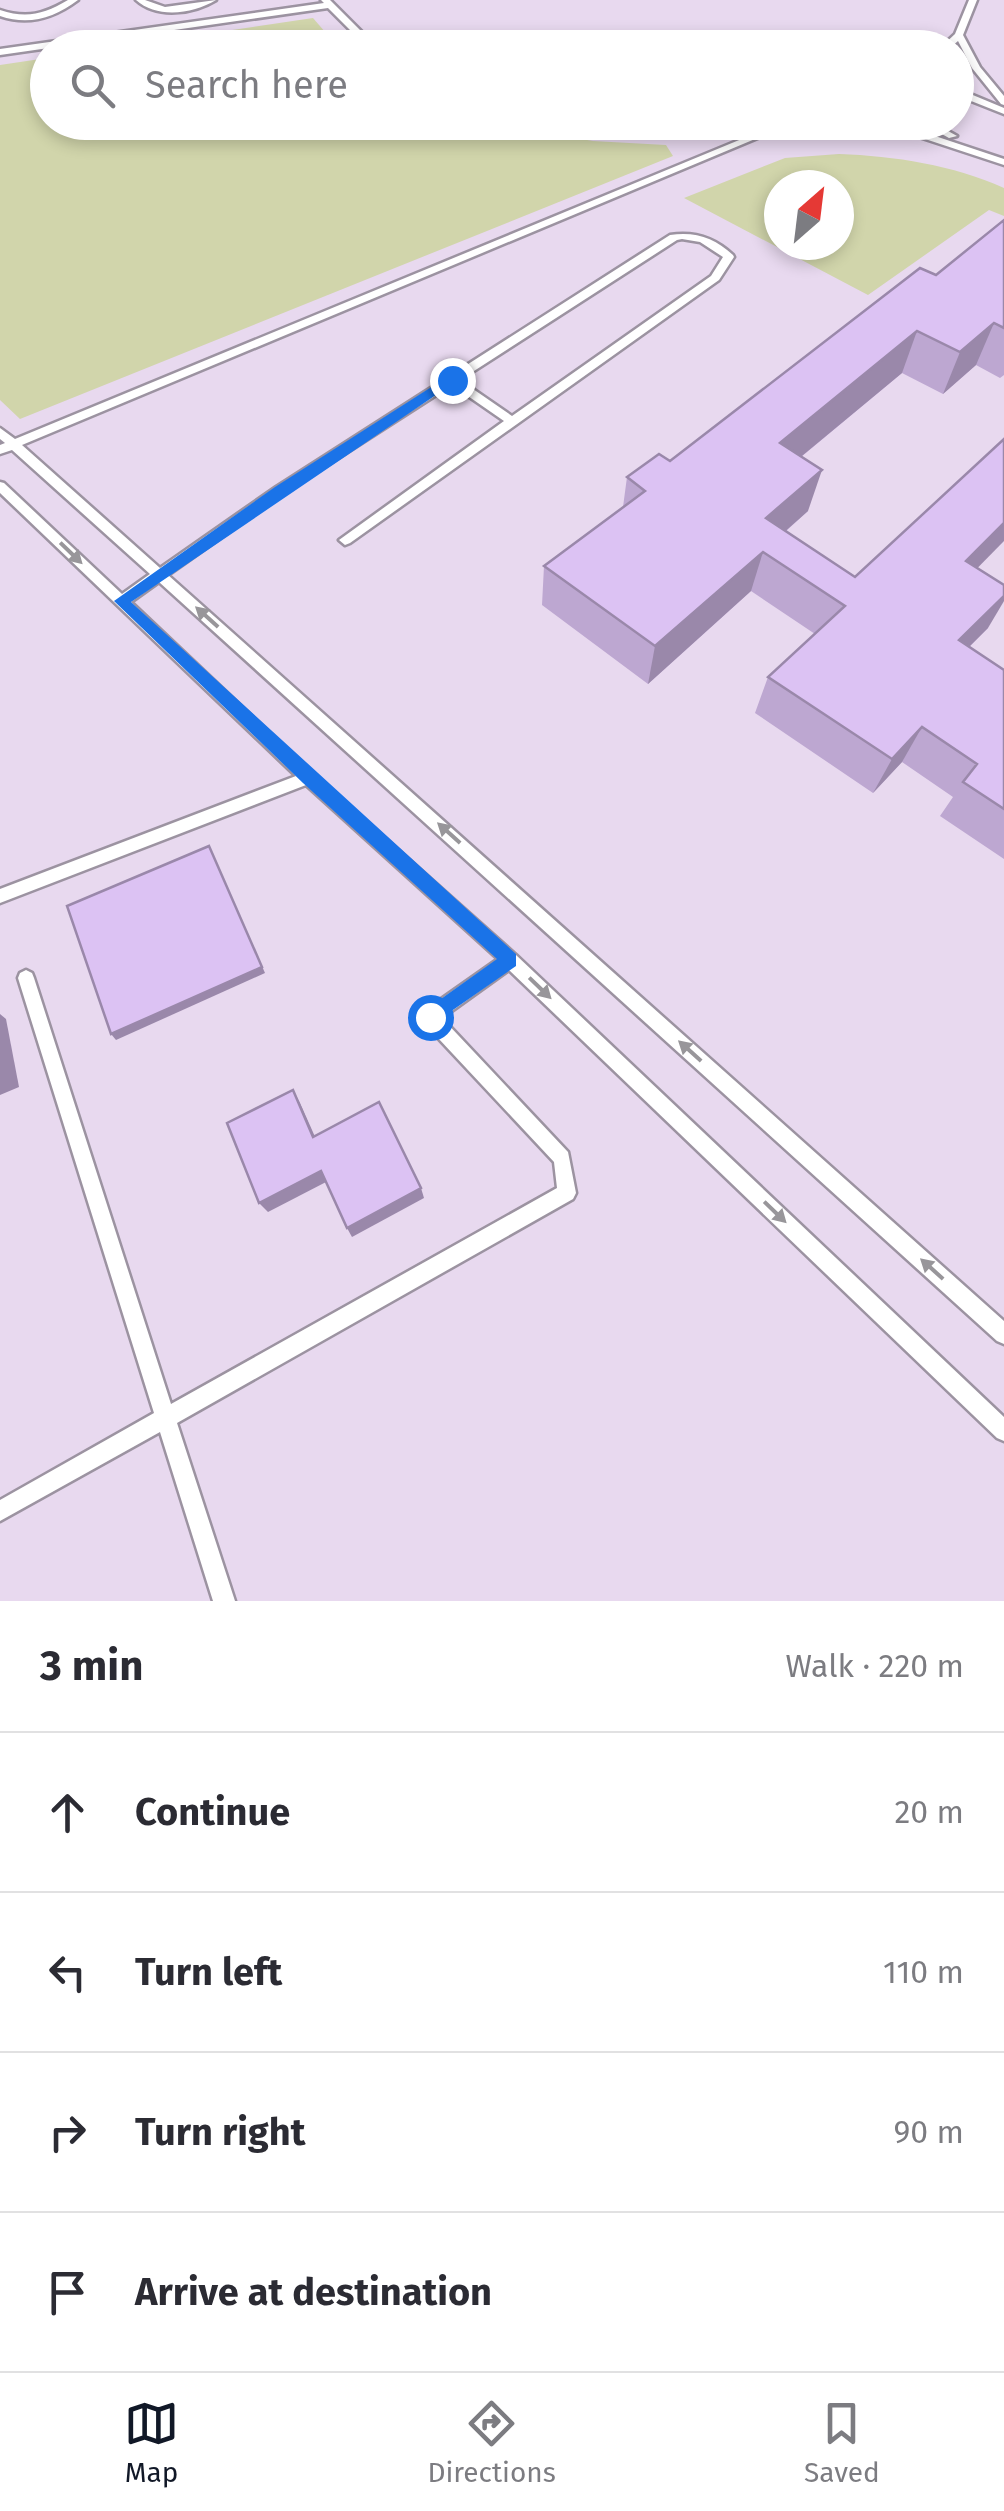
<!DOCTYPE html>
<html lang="en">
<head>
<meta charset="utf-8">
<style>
  body { margin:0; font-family:"Fira Sans",sans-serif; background:#f7f7f7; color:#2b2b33 }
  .compass { position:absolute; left:764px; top:170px; width:90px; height:90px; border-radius:50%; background:#fff; box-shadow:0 5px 15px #0003; rotate:28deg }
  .stop { position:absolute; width:30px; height:30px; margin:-22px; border:8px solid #1a73e8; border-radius:50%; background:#fff }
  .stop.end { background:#1a73e8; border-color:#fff; box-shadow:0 2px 10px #0008 }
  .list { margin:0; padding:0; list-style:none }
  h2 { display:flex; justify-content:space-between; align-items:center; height:130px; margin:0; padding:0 40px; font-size:42px }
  h2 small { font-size:32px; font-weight:400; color:#7c7c81 }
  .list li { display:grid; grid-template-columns:65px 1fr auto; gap:30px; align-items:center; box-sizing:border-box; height:160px; padding:0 40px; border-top:2px solid #e1e1e2 }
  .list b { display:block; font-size:38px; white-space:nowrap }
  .list em { font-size:32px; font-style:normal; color:#7c7c81 }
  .icon { flex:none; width:55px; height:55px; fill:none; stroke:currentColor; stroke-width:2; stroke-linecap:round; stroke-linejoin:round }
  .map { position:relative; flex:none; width:1004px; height:1601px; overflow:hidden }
  .search { position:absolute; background:#fff; box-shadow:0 5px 15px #0003; left:30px; right:30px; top:30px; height:110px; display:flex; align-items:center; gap:25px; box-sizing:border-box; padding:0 35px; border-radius:55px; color:#7c7c81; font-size:38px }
  .sheet { height:770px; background:#fff }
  nav { display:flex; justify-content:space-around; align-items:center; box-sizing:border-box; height:140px; border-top:2px solid #e1e1e2; background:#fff; font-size:28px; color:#7c7c81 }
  nav a { display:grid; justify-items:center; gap:5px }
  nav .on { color:#111827 }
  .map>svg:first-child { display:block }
  .built { fill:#e8d9ef; fill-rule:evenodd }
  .green { fill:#d1d5ab; fill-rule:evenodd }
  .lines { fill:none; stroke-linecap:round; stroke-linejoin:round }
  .lane-casing { stroke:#9c93a1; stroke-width:5 }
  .lane { fill:#fff; fill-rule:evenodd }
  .wall { fill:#bda7d1 }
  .shaded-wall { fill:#9a88aa }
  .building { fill:#dcc2f3; stroke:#9a88aa; stroke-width:2.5 }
  .oneway { fill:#98969a }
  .route { fill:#1a73e8 }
</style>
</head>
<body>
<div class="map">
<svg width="1004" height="1601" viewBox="0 0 1004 1601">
  <rect width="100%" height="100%" fill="#ede3f2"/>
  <!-- built -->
  <path class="built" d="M0,0H1004V1601H0ZM48,48H956V122H48ZM779,185H839V245H779Z"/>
  <!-- green -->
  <g class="green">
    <path d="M313,18L338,47H117Z"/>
    <path d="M47,58L48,122H483L593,141L666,145L673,156L20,419L0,400V65Z"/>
    <path d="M839,154C895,156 953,165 1004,188V216L989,210L868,295L684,198L785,158ZM839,185V245H779V185Z"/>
  </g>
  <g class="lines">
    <!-- lane casing -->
    <g class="lane-casing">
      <g id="lane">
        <path d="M68,0H78C54,18 29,26 0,16V10C27,19 44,14 68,0Z"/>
        <path d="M136,0H145L165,7L216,0C193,14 157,19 136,0Z"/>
        <path d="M321,0H330L378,48H368L328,8L0,55V49L324,3Z"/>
        <path d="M969,0H977L963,35L980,67L1004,96V105L1001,104L972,68L958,41L950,48H940L955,34Z"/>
        <path d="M956,88L1004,108V114L956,95Z"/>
        <path d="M603,122H778L774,125L646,130Z"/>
        <path d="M783,122H796L22,445L160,568L276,487L670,235C695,231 715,238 733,255L734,257L719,280L350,543L345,545L339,540L504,421L452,385L284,493L168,575L1004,1321V1344L997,1341L159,582L131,602L313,774L516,955L1004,1417V1441L997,1438L509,970L442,1018L568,1152L576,1193L573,1199L177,1423L235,1601H213L160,1432L0,1521V1500L154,1413L18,978L20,973L26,970L32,973L34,978L171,1404L557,1188L554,1162L424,1023L422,1017L424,1011L498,959L306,785L0,903V889L296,776L0,493V482L4,483L122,594L150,574L12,450L0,454V445L5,443L0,439V428L15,439ZM682,239L700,242L723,257L711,276L512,416L460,380L677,240Z"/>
        <path d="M829,122H858L917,130L1004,159V165L916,136Z"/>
        <path d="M920,122H932L957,136L949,138Z"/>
      </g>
    </g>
    <!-- lane -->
    <use href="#lane" class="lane"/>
  </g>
  <!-- wall -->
  <path class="wall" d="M1004,220V375L1000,378L976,365L943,394L902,373L801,457L808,511L786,531L855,577L977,568L988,628L969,647L1004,670V859L940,816L953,797L902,762L873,793L755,713L768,677L815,634L751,591L648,684L542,605L544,566L623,507L627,477L670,461L936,275Z"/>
  <!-- shaded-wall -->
  <g class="shaded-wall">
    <path d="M994,323L976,365L943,394L960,352Z"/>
    <path d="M917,331L902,373L768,484L780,443Z"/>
    <path d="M822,470L808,511L755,558L766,518Z"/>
    <path d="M1004,523V541L946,600L966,561Z"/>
    <path d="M763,552L751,591L648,684L655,646Z"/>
    <path d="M1004,596V601L988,628L938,678L959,640Z"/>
    <path d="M922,727L902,762L873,793L892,759Z"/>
    <path d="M209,846L265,973L116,1040L111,1034Z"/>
    <path d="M0,1014L6,1019L19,1087L0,1095Z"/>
    <path d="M293,1090L300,1103L320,1148L313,1137Z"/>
    <path d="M321,1171L328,1181L268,1212L259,1203Z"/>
    <path d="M421,1188L424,1198L352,1237L347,1228Z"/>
  </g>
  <!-- building -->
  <g class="building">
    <path d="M1004,220V328L994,323L960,352L917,331L780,443L822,470L766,518L855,577L1004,439V523L966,561L1004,585V596L959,640L1004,670V809L963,782L977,764L922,727L892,759L768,677L845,606L763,552L655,646L544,566L645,491L627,477L659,454L670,461L920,268L936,275Z"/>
    <path d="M209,846L262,967L111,1034L67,906Z"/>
    <path d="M293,1090L313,1137L379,1102L421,1188L347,1228L321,1171L259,1203L227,1123Z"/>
  </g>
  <!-- one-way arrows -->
  <defs><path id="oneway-solid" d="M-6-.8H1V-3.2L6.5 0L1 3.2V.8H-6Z" transform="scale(2.5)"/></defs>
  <g class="oneway">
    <use href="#oneway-solid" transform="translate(71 553) rotate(44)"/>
    <use href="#oneway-solid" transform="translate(207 617) rotate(-138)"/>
    <use href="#oneway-solid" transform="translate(449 833) rotate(-138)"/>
    <use href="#oneway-solid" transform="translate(540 988) rotate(44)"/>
    <use href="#oneway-solid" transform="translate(690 1051) rotate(-138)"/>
    <use href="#oneway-solid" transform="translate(775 1212) rotate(44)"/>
    <use href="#oneway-solid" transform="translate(932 1269) rotate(-138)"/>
  </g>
  <!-- route -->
  <path class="route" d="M447,377L458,380L131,602L516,954V966L430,1026L421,1017L424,1011L497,959L303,783L114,601L275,487Z"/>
</svg>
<svg class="compass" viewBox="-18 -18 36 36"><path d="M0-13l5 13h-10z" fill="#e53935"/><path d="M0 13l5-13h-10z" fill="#7c7c81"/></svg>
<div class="stop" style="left:430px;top:1017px"></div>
<div class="stop end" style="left:452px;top:380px"></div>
<div class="search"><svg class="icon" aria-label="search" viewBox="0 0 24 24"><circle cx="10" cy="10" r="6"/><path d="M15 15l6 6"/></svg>Search here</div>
</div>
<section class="sheet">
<h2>3 min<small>Walk · 220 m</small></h2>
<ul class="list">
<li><svg class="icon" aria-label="ahead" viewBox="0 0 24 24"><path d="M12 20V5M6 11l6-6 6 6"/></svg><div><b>Continue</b></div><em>20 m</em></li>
<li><svg class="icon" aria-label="left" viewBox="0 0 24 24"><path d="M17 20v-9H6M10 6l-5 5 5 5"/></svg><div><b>Turn left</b></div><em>110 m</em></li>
<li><svg class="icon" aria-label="right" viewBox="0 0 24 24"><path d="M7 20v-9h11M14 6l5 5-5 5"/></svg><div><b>Turn right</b></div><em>90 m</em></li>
<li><svg class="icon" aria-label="arrive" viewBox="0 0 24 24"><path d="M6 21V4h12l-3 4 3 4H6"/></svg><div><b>Arrive at destination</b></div></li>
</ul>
</section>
<nav>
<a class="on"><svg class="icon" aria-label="map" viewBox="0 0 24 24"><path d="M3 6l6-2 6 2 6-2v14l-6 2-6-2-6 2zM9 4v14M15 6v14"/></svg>Map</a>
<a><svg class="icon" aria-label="directions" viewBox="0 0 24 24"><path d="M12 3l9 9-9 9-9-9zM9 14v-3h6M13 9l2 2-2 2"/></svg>Directions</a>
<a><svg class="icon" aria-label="saved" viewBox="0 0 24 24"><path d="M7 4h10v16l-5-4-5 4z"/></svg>Saved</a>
</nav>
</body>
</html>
